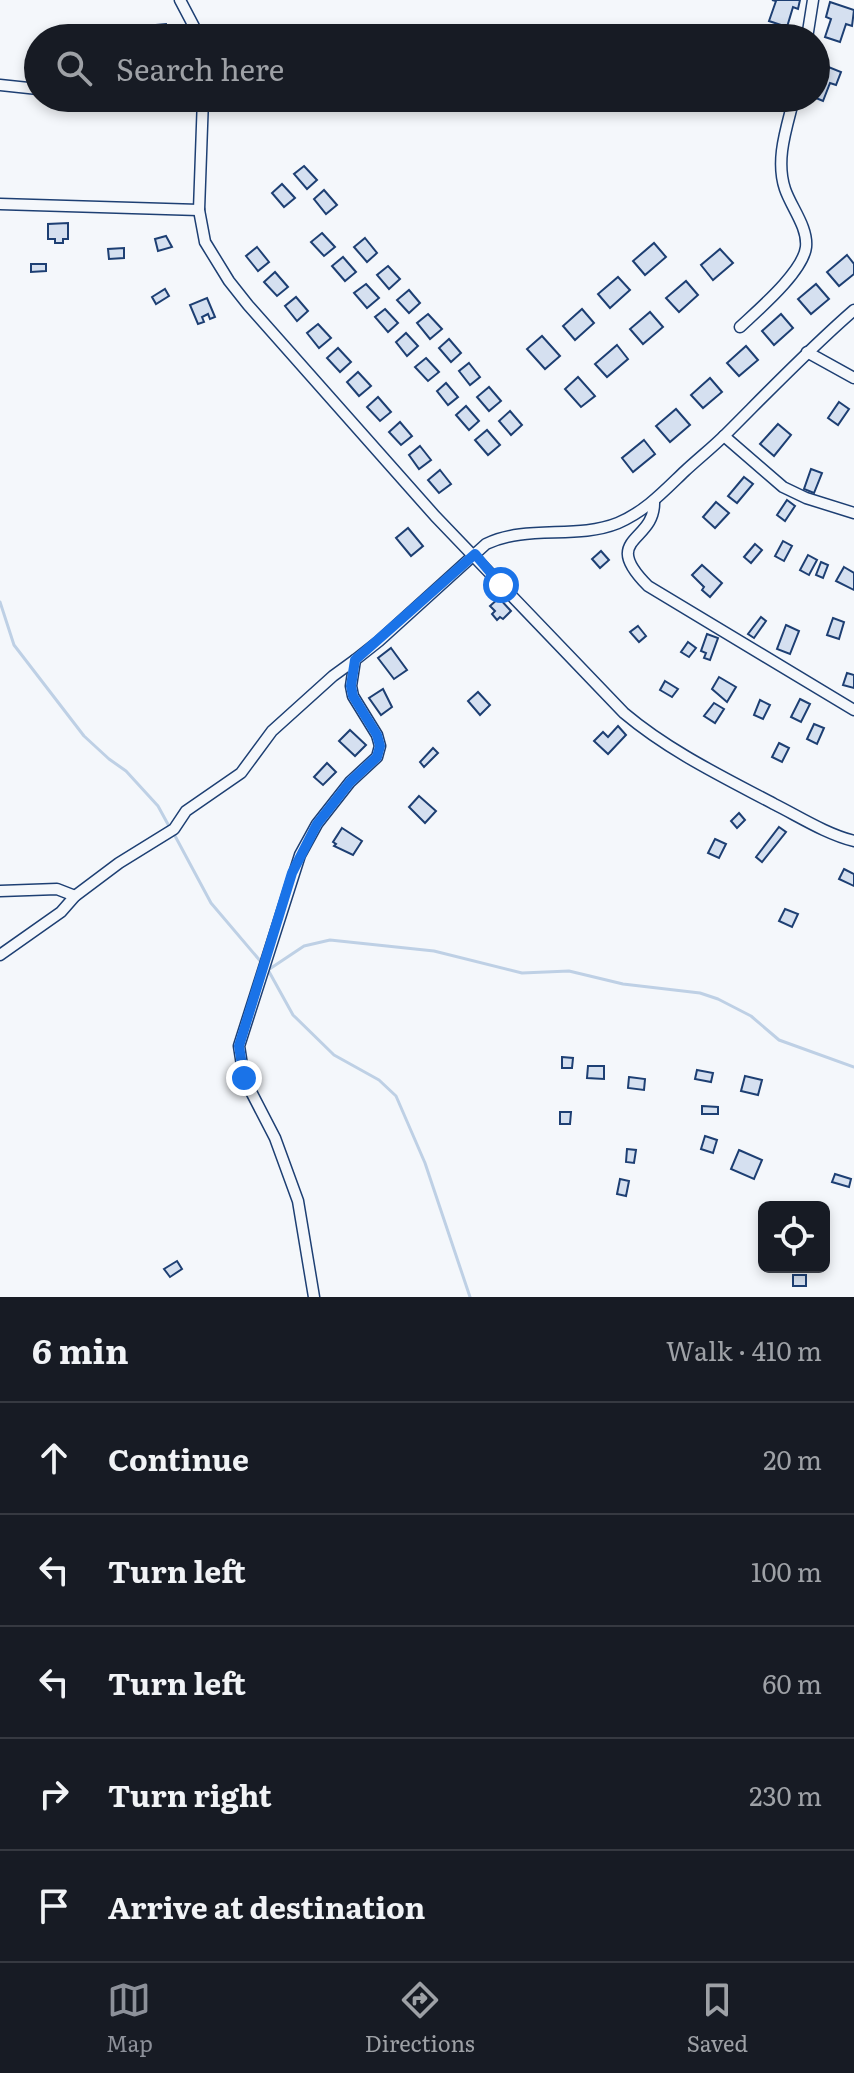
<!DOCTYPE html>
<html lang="en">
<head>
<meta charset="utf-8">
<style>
  body { margin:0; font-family:Literata,serif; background:#20242c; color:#f1f3f6 }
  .controls { position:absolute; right:24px; bottom:24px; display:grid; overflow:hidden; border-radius:12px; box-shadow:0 4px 12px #0003 }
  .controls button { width:72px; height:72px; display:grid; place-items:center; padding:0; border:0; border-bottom:2px solid #363941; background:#171b24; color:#f1f3f6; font:40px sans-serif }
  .stop { position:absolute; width:24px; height:24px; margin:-18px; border:6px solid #1a73e8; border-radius:50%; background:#fff }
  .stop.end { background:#1a73e8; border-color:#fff; box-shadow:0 2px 8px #0008 }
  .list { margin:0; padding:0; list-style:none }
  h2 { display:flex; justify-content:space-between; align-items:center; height:104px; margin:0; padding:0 32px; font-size:34px }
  h2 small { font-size:26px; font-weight:400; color:#9ea1a6 }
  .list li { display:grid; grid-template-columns:52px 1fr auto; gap:24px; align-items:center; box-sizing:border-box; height:112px; padding:0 32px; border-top:2px solid #363941 }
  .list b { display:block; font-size:30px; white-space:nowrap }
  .list em { font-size:26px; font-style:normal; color:#9ea1a6 }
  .icon { flex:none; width:44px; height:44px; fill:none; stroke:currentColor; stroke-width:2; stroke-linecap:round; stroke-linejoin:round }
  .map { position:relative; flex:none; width:854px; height:1297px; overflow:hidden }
  .search { position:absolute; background:#171b24; box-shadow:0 4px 12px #0003; left:24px; right:24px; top:24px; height:88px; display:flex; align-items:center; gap:20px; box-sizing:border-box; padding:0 28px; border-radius:44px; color:#9ea1a6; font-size:30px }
  .sheet { height:664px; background:#171b24 }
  nav { display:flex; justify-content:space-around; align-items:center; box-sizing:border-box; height:112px; border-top:2px solid #363941; background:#171b24; font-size:22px; color:#9ea1a6 }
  nav a { display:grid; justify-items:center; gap:4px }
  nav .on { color:#8c9099 }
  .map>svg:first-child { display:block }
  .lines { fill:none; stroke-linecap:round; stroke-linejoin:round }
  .stream { stroke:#bed0e5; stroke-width:3 }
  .building { fill:#d5e0f0; stroke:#1d3f73; stroke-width:2 }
  .minor-casing { stroke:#1d3f73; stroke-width:13 }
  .minor { stroke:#f4f7fb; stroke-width:10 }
  .route { stroke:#1a73e8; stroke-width:10 }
</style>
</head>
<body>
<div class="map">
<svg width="854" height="1297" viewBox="0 0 854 1297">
  <rect width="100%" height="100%" fill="#f4f7fb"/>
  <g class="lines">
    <!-- stream -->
    <g class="stream">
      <path d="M0,602L14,645L84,736L109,759L126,771L158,806L170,828"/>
      <path d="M174,834L211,903L262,963"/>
      <path d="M267,968L293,1015L334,1055L379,1080L396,1096L425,1163L470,1297"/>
      <path d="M268,970L304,946L330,940L434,951L522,973L569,971L623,984L700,993L718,999L751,1016L779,1040L854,1067"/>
    </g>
  </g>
  <!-- building -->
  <g class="building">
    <path d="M772,0H800L798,9L793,7L787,27L769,21L776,1Z"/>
    <path d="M830,2L854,10L852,26L846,24L840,42L825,37L831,19L826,17Z"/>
    <path d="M166,24L168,38H146L145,26Z"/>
    <path d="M816,62L841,72L836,85L830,83L823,101L816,98Z"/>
    <path d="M304,166L317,180L307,189L294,174Z"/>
    <path d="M282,184L295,198L284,207L272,193Z"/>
    <path d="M324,190L337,205L326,214L314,199Z"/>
    <path d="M68,223V239H63V243H55V239H48V224Z"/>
    <path d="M322,233L335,247L324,256L311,242Z"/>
    <path d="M166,236L172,247L158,251L155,239Z"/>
    <path d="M365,238L377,253L367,262L354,247Z"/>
    <path d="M654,243L666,257L645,275L633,261Z"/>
    <path d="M257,247L269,262L258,271L246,256Z"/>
    <path d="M124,248V258L109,259L108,249Z"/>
    <path d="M720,249L733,263L713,280L701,265Z"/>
    <path d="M847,255L854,264V274L839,286L827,272Z"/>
    <path d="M343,257L356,272L345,281L332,266Z"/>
    <path d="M31,264H46V271L31,272Z"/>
    <path d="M388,266L400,279L389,289L377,275Z"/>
    <path d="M275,272L288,287L277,296L264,282Z"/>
    <path d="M618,277L630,290L610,308L598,294Z"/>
    <path d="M686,281L698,295L679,312L666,298Z"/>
    <path d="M366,284L379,298L367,308L354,293Z"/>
    <path d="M816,284L829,299L811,314L798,299Z"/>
    <path d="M165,289L169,296L156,304L152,297Z"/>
    <path d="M409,290L420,303L409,313L397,300Z"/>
    <path d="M296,297L308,311L297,321L285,306Z"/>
    <path d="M207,298L215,317L210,319L208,314L202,317L204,322L198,324L190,305Z"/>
    <path d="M385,309L398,323L388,332L375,317Z"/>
    <path d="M582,309L594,323L575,340L563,326Z"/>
    <path d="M650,312L663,327L643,344L630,329Z"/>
    <path d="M428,314L442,329L430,339L417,323Z"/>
    <path d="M781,314L793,328L774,345L762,331Z"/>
    <path d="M318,324L331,338L319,348L307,333Z"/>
    <path d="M406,333L418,346L407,356L396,342Z"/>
    <path d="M542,336L560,356L545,369L527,349Z"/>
    <path d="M449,339L461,353L451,362L439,348Z"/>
    <path d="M617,345L628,359L607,377L595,364Z"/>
    <path d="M746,346L758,360L739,376L727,363Z"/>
    <path d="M338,348L351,362L340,372L327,358Z"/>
    <path d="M426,358L439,372L428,381L415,367Z"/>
    <path d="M469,363L480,377L470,385L459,371Z"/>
    <path d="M358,372L371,386L359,396L347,382Z"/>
    <path d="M578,377L595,396L581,407L565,389Z"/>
    <path d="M710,378L722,392L703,408L691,395Z"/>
    <path d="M446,383L458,397L448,405L437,391Z"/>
    <path d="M489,387L501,401L489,411L477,397Z"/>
    <path d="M378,397L391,412L380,421L367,407Z"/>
    <path d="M839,402L849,409L838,425L828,418Z"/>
    <path d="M466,406L479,421L469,430L456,415Z"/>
    <path d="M676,409L690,425L670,442L656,426Z"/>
    <path d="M510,411L522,425L511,435L499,421Z"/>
    <path d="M400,422L412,436L401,445L389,432Z"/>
    <path d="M778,424L791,435L774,456L760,444Z"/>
    <path d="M487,430L500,445L488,455L475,440Z"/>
    <path d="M644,440L655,454L633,472L622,458Z"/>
    <path d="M420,446L431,460L419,469L409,455Z"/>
    <path d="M811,469L822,473L814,493L804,489Z"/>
    <path d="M440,470L451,484L439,493L428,480Z"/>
    <path d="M744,477L753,484L737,503L728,496Z"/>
    <path d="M787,500L795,506L785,521L777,515Z"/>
    <path d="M716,502L729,513L715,528L703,517Z"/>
    <path d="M408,528L423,546L411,556L396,538Z"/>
    <path d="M783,541L792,546L784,561L775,556Z"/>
    <path d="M755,544L762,550L751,563L744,557Z"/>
    <path d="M601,551L609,560L600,568L592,559Z"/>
    <path d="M808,555L817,560L809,575L800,570Z"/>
    <path d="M821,562L828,565L823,578L816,575Z"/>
    <path d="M702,565L722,583L710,597L702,590L704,587L692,575Z"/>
    <path d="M844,567L854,573V590L836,581Z"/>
    <path d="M499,598L511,611L503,619L500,617L497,620L492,614L495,611L490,606Z"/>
    <path d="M761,617L766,621L754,638L748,634Z"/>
    <path d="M833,618L844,622L839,639L827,635Z"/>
    <path d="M786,625L799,631L790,654L777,649Z"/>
    <path d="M638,626L646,636L639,642L630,632Z"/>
    <path d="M707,634L718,638L710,660L704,658L706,653L701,651Z"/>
    <path d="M688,642L696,648L689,657L681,652Z"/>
    <path d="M391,648L407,670L394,679L378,658Z"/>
    <path d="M847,673L854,675V688L843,685Z"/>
    <path d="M719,677L736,687L727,702L712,689Z"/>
    <path d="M665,681L678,689L672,697L660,690Z"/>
    <path d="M383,689L392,707L381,715L369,698Z"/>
    <path d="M478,692L490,705L480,715L468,701Z"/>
    <path d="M800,699L810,704L801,722L791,717Z"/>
    <path d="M760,700L770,705L763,719L754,715Z"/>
    <path d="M714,703L724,709L715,723L704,716Z"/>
    <path d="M814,724L824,728L817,744L807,739Z"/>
    <path d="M618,726L626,735L608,754L594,741L603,732L608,737Z"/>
    <path d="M350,730L366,745L355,756L339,741Z"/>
    <path d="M779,743L789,748L782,762L772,757Z"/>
    <path d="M433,748L438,753L424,767L420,762Z"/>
    <path d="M327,763L336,772L323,785L314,777Z"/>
    <path d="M419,796L436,811L425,823L409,807Z"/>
    <path d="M739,813L745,820L737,828L731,821Z"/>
    <path d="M779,827L786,832L762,862L756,857Z"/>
    <path d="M342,828L362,841L353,855L334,846L336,844L333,842Z"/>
    <path d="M715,839L726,844L719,858L708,853Z"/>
    <path d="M844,869L854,874V886L839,879Z"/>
    <path d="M785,909L798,914L792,927L779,921Z"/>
    <path d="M562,1057L573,1058L572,1068H562Z"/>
    <path d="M588,1066H604V1079L587,1078Z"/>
    <path d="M697,1070L713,1073L711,1082L695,1079Z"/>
    <path d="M745,1076L762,1080L758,1095L741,1091Z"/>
    <path d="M629,1077L645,1079L644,1090L628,1088Z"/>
    <path d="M702,1106L718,1107V1114H702Z"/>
    <path d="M560,1112H571L570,1124H560Z"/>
    <path d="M705,1136L717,1140L713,1153L701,1149Z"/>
    <path d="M627,1149L636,1150L634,1163L626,1162Z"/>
    <path d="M739,1150L762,1160L754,1179L731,1169Z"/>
    <path d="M835,1174L851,1179L849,1187L832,1182Z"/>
    <path d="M620,1179L629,1181L626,1196L617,1194Z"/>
    <path d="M177,1261L182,1269L170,1277L164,1269Z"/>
    <rect x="793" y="1275" width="13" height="11"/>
  </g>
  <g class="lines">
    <!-- minor casing -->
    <g class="minor-casing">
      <g id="minor">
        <path d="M180,0L200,38"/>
        <path d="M807,38L813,0"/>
        <path d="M0,85L38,89"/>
        <path d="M203,98L199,210L205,242L229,281L248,305L435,516L624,713C669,751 723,777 774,804C800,817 826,834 854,841"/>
        <path d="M0,204L199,210"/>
        <path d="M740,327C758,310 803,272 806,247C808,227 791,207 785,189C775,159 787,127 794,98"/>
        <path d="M807,352L854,378"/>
        <path d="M724,436L783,487L806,498L854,513"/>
        <path d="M654,502C655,543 599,537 648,586L854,710"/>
        <path d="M0,891L57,889L75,896"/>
        <path d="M0,955L61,912L75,896L119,863L174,829L186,811L241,773L272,731L333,676L355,660"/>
        <path d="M314,1297L298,1201L275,1138L244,1078L239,1046L300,855L317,824L350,782L377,757L380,746L377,735L353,696L351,686L355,660L379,641L486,544C528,524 576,540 618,523C646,511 664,491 685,471C699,458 713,447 726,434C768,392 809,349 854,310"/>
      </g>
    </g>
    <!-- minor -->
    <use href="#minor" class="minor"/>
  </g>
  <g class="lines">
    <!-- route -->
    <path class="route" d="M244,1078L239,1046L292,873L317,824L350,782L377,757L380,746L377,735L353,696L351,686L355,660L475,554L501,585"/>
  </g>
</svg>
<div class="controls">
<button><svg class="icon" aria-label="locate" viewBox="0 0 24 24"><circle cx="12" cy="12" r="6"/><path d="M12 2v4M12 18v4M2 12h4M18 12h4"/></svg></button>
</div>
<div class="stop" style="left:501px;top:585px"></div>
<div class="stop end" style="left:244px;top:1078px"></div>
<div class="search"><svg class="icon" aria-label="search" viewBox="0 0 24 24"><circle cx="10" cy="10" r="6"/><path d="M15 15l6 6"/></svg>Search here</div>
</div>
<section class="sheet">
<h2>6 min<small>Walk · 410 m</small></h2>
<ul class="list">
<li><svg class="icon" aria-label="ahead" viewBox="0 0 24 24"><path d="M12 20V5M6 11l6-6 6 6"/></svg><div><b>Continue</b></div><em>20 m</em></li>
<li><svg class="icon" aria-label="left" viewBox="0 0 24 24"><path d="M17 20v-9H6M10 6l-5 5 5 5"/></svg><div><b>Turn left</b></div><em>100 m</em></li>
<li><svg class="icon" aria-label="left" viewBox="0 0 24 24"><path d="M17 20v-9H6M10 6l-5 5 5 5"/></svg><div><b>Turn left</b></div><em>60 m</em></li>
<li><svg class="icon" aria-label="right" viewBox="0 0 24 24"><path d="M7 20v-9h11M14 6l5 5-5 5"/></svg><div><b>Turn right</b></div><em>230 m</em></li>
<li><svg class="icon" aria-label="arrive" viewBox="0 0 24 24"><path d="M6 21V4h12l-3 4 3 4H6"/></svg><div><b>Arrive at destination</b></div></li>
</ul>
</section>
<nav>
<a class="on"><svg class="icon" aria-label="map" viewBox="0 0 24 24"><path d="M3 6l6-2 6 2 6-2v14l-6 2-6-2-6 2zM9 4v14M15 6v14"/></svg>Map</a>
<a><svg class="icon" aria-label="directions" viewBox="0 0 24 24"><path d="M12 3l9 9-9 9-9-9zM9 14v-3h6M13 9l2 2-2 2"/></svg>Directions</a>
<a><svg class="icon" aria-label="saved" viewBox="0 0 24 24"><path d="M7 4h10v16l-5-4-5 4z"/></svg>Saved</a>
</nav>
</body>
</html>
